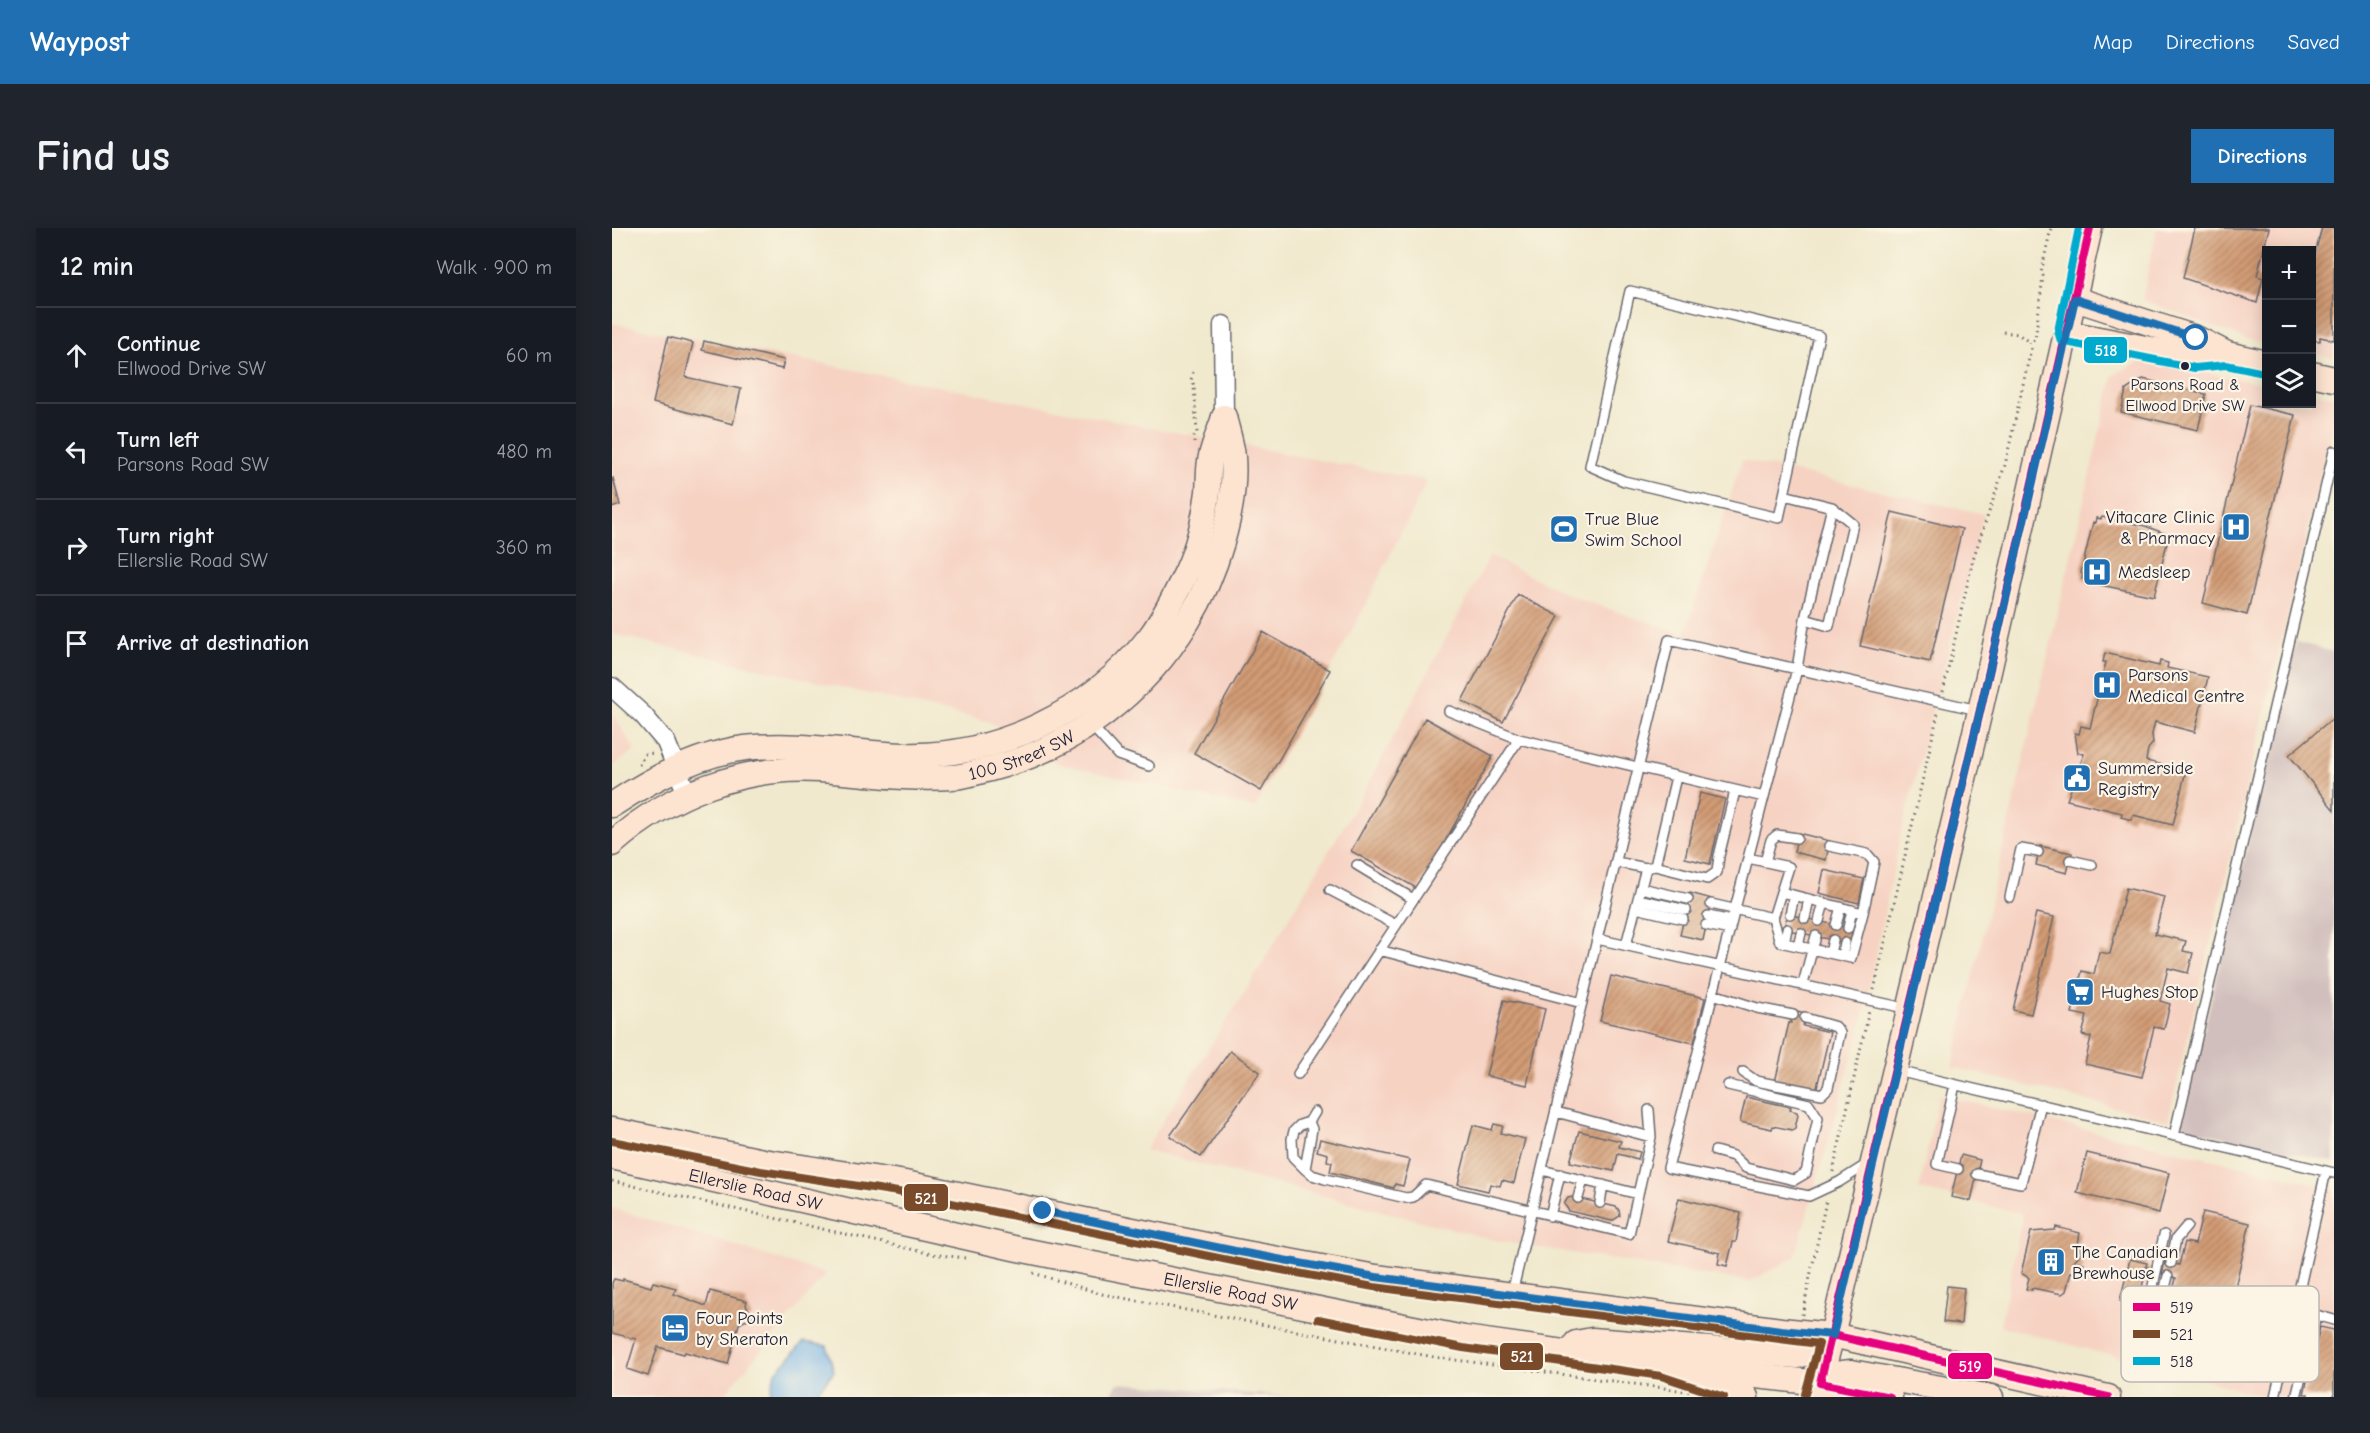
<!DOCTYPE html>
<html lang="en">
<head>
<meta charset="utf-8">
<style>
  body { margin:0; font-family:"Comic Neue",sans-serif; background:#20242c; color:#f1f3f6 }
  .controls { position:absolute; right:18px; top:18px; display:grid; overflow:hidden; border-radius:0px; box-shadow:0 3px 15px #0003 }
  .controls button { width:54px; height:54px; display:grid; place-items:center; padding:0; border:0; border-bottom:2px solid #363941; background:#171b24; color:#f1f3f6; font:30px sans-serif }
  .stop { position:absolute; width:18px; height:18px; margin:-14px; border:4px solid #1f6fb2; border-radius:50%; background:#fff }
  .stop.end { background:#1f6fb2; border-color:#fff; box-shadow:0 2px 6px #0008 }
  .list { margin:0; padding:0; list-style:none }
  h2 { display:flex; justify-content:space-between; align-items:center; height:78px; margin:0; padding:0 24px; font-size:26px }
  h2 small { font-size:20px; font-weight:400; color:#9ea1a6 }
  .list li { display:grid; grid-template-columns:39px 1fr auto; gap:18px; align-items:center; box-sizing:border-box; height:96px; padding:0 24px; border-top:2px solid #363941 }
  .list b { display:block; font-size:22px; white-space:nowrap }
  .list p { margin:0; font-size:20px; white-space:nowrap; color:#9ea1a6 }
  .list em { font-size:20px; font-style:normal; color:#9ea1a6 }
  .icon { flex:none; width:33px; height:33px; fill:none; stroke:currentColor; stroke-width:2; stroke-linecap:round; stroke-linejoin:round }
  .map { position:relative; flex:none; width:1722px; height:1169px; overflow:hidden; border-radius:0px }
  header { display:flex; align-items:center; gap:36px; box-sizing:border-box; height:84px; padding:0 30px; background:#1f6fb2; color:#fff }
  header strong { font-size:28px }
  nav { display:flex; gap:33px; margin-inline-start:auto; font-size:21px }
  .intro { display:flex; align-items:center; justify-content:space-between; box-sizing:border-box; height:144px; padding:0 36px }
  h1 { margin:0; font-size:42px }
  .button { padding:15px 27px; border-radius:0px; background:#1f6fb2; color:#fff; font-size:21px; font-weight:700 }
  main { display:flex; gap:36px; padding:0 36px }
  aside { flex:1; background:#171b24; border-radius:0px; box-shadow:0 3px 15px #0003 }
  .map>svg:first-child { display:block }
</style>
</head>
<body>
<header>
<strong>Waypost</strong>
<nav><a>Map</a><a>Directions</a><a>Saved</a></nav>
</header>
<div class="intro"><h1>Find us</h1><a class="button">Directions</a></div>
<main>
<aside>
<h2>12 min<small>Walk · 900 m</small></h2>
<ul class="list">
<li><svg class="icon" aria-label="ahead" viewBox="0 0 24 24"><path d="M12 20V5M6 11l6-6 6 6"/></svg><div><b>Continue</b><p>Ellwood Drive SW</p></div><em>60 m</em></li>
<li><svg class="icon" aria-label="left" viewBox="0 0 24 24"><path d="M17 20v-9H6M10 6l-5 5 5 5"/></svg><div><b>Turn left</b><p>Parsons Road SW</p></div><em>480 m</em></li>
<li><svg class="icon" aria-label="right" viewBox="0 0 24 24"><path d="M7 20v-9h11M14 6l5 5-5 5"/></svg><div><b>Turn right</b><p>Ellerslie Road SW</p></div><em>360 m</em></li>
<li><svg class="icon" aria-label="arrive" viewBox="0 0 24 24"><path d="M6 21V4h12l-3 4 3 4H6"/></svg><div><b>Arrive at destination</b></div></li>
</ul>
</aside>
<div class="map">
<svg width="1722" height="1169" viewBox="0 0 1722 1169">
  <defs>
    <pattern id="building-hatch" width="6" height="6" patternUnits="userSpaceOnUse" patternTransform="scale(1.5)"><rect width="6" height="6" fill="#d29b75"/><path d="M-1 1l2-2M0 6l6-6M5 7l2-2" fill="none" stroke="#aa7e61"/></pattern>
  </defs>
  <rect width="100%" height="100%" fill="#fcf5e5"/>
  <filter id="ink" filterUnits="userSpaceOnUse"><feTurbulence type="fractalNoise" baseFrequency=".0167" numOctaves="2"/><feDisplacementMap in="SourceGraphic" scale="12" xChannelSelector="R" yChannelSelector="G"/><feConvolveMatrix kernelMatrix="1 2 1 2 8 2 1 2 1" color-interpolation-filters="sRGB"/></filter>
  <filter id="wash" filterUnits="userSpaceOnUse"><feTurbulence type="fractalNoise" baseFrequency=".008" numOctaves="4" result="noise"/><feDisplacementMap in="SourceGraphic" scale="24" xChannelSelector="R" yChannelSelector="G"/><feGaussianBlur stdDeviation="1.35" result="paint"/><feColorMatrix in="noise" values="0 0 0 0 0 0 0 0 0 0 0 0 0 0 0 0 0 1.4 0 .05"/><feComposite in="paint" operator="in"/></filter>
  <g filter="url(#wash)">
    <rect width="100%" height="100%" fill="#f0e9cd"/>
    <!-- built -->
    <path fill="#f6d2c3" d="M1545,0H1722V130L1700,125V22H1654V116L1634,111L1530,72Z
      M0,95L815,253L753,378L643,580L447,536L377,494L0,406Z
      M1530,133L1654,156V176H1700V164L1722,168V190L1556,893L1340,839L1501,147Z
      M1130,232L1372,286L1289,605L1250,795L1183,1029L1138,1054L886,1013L533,922L646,742L753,562L878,328L957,367L1073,407Z
      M0,485L23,522L0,539Z
      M1327,867L1722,960V1169H1656L1388,1098L1411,986L1307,961Z
      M0,980L214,1046L110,1169H0Z"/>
    <!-- industrial -->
    <path fill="#d1bfbd" d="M1684,414L1722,424V934L1569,899Z
      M506,1155L679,1169H498Z"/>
    <!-- water -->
    <path fill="#73b2e6" stroke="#4a6a90" stroke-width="1.5" d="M192,1114L215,1118L222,1143L201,1169H157L163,1145Z"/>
    <g id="blocks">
      <!-- building -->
      <path fill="url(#building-hatch)" d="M1583,0H1657L1645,48L1651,50L1645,75L1571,50Z
        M1710,0H1722V112L1708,109V113L1700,112V36Z
        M56,109L81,115L73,149L129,161L121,196L41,175Z
        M92,113L172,132L170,141L90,122Z
        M1531,151L1594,166L1586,202L1509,184L1514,162Z
        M1638,177L1683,187L1635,387L1591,375Z
        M1,250L8,277L0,280V251Z
        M1280,284L1350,301L1318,434L1248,418Z
        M1490,289L1533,298L1557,307L1542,368L1474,354V352L1470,351L1471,346L1469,345L1481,294L1483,295L1484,290L1489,291Z
        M906,367L947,388L891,494L850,473Z
        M651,404L718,442L649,563L582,525Z
        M1493,425L1547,438L1548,433L1556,435L1555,440L1596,449L1583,504L1543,494L1540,506L1541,515L1536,521L1534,533L1574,542L1561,597L1521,587L1520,592L1509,589L1510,585L1455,572L1472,526L1466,525L1463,505L1467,506L1469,498L1478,500L1494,434H1491Z
        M1722,489V582L1677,527Z
        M813,490L881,528L806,661L739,623Z
        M1088,565L1113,571L1098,636L1073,630Z
        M1186,605L1218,613L1214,632L1182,624Z
        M1428,618L1460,625L1455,645L1424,637Z
        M1212,642L1252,651L1247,675L1207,665Z
        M1514,660L1552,669L1543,706L1574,713L1571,723L1581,725L1576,745L1556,740L1548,773L1558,776L1552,801L1542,799L1530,849L1473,836L1479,809L1470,807L1475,788L1460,785L1470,743L1482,746L1487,724L1498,726Z
        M1078,665L1100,671L1091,712L1068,707Z
        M1424,685L1442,689L1419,786L1401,782Z
        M1175,686L1241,701L1238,716L1172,701Z
        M999,748L1093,770L1082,815L988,793Z
        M892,772L933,781L915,857L874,848Z
        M1181,783L1194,786L1191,798L1218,804L1204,863L1163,854L1177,795H1179Z
        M618,823L648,844L589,929L558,908Z
        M1134,869L1179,879L1178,882L1185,884L1186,887L1183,900L1180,902L1161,898L1160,901L1128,894Z
        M882,896L891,898L889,905L913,911L902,955L890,952L888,958L878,956L876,963L846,956L861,897L880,902Z
        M967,903L1009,913L1007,919L1028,924L1026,931L1006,926L1002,943L958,934Z
        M708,911L798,932L791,958L783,956L782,960L718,944L720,934L715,933L716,926L705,923Z
        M1475,925L1557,945L1547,985L1465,965Z
        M1349,927L1368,932L1359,973L1339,969Z
        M961,969L1004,979L1007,982L1008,988L1000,993L957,983L952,976L956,970Z
        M1067,970L1129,985L1124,1014H1121L1115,1038L1106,1036L1108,1025L1056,1013Z
        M1591,984L1638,995L1612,1107L1604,1114L1552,1102L1564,1050L1550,1046L1553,1034L1567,1037L1573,1014L1583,1016Z
        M1444,999L1468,1005L1466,1016L1469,1025L1462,1033L1472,1035L1469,1047L1459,1044L1454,1063L1450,1066L1420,1060V1062L1414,1061L1417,1050L1409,1045L1419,1004L1443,1002Z
        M1518,1031L1535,1035L1534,1039L1540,1040L1538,1048L1533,1046L1526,1077L1508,1073Z
        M2,1051L11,1053V1051L39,1059L41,1054L64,1060L62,1066L94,1078L98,1063L135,1073L134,1077L140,1089L127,1096L116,1136L73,1124L72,1126L46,1119L36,1148L15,1141L24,1111L0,1105V1055Z
        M1335,1058L1352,1060L1349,1096L1331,1094Z
        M1708,1099L1722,1102V1169H1695L1696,1166H1692Z"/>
    </g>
  </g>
  <g filter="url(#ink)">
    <use href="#blocks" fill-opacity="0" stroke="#6a686e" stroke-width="1.5"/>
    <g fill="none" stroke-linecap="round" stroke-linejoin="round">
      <!-- lane casing -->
      <g stroke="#6a686e" stroke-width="12">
        <path id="lane" d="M1172,267L1167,290L1012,253L978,238L1018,63L1207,108L1172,267L1220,279
          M1193,391L1217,398L1241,296L1220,279L1193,391L1185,441L1056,940L1197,968L1227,954L1257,935
          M837,483L907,511L1152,569
          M478,496L506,527L537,538
          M1217,618L1255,626L1262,634L1251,685
          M1458,632L1480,637
          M1004,634L1034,640L1014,717
          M1153,634L1159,612L1165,607L1185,610
          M745,637L801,671
          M1043,638L1064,549
          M1034,640L1043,638L1095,651L1105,644L1107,628L1123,563
          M1029,660L1076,671
          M718,662L784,697
          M1398,669L1409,621L1426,624
          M1026,671L1074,682
          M1099,676L1161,690L1168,714L1239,730L1251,685L1169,664L1177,639L1136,630
          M1024,680L1071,691
          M1178,686L1182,668
          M1096,688L1120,693
          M1161,690L1169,664
          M1193,690L1197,671
          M1207,693L1212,675
          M1094,697L1118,702
          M1224,697L1229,679
          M1236,700L1240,682
          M985,711L1297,781
          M1172,715L1175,701
          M1186,718L1189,705
          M767,722L970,775
          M1218,725L1221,712
          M1230,728L1233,715
          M1191,756L1204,708
          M1101,766L1145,780L1181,787
          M1285,843L1722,945
          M1131,844L1144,853L1210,866L1216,860L1228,805L1224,799L1193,790
          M686,846L907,511
          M1343,857L1325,936L1346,941
          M703,884L697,894L688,897L682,903L680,911L681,929L693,941L700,947L713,951L794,970L801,969L814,957L1017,1006L1039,909L1037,882
          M944,884L1039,909
          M1562,908L1722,223
          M1103,923L1121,928L1134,940L1182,952L1194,945L1206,890L1197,876L1116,857
          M693,941L700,901L697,894
          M930,942L1026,966
          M1365,946L1409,955L1429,876
          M966,970L971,952
          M988,975L991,957
          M938,988L948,946
          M1559,1035L1564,1011L1575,998
          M900,1065L1057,412L1366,482
          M1528,1118L1552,1007
          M1538,1121L1556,1048
          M1663,1169L1714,943
          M1684,1169L1704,1087L1722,1092"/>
      </g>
      <!-- street casing -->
      <g stroke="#6a686e" stroke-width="21">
        <path id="street" d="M611,97L612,189
          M0,459L31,487L54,514L75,566"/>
      </g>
      <!-- secondary casing -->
      <g stroke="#6a686e" stroke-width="27">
        <g id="secondary">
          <path d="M1463,71L1584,110L1615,126L1654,135"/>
          <path d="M1456,105L1585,130L1615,126"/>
          <path d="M1700,146L1722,151"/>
          <path d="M0,577C39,551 86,526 133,520C189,514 237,525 291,527C385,530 479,484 537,410C551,392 561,371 571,351C585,324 592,294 596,264C597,252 596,239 599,228C602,215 608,202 612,189"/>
          <path id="s1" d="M0,616C56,566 132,537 208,542C252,545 294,552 339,549C352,549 365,544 378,541C461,520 532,465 576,393C603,348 625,282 621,229C620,216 615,202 612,189"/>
          <path d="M0,902L151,933L288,954L628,1024L764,1049L1169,1102L1220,1107L1496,1169"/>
          <path id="s2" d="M0,929L406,1021L852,1110L1051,1138L1208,1155L1278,1169"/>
          <path d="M964,1115L980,1112L1186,1128L1206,1121L1220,1107"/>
          <path d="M1093,1150L1108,1155L1134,1169"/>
          <path d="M1215,1150L1223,1146L1239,1144L1379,1169"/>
          <path d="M1204,1169L1220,1107L1368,483L1478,0"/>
        </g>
      </g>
      <!-- path -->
      <path stroke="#6a686e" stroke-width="3" stroke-dasharray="1.5 4.5" stroke-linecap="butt" d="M1391,104L1406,106L1417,114
        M581,144L579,152L582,157L585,205L582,209V215
        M1331,464L1361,331L1393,237L1419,121L1417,114L1423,112L1431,48L1429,45L1439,0
        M27,537L33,526L43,525
        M1262,762L1326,485
        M1221,944L1257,783
        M0,953L320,1026L353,1030
        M421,1045L490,1066L822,1129L1081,1164
        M1190,1087L1214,973"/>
      <!-- lane -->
      <use href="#lane" stroke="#fff" stroke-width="9"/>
      <!-- street -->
      <use href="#street" stroke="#fff" stroke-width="18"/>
      <!-- secondary -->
      <use href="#secondary" stroke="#fde4d1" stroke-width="24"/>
      <!-- bus-1 casing -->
      <g stroke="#fcf5e5" stroke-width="12">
        <path id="bus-1" d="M1220,1107L1496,1169
          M1278,1169L1208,1155L1368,483L1478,0"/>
      </g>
      <!-- bus-2 casing -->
      <g stroke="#fcf5e5" stroke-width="12">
        <path id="bus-2" d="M0,913L149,943L286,964L626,1034L762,1059L1207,1116L1193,1166
          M706,1091L851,1120L1049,1148L1112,1169"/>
      </g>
      <!-- bus-3 casing -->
      <g stroke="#fcf5e5" stroke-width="12">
        <path id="bus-3" d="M1467,0L1446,103L1449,113L1583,140L1614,137L1652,145"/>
      </g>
      <!-- bus-1 -->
      <use href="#bus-1" stroke="#e5007d" stroke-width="8"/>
      <!-- bus-2 -->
      <use href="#bus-2" stroke="#7a4b2a" stroke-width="8"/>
      <!-- bus-3 -->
      <use href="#bus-3" stroke="#00a9ce" stroke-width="8"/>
    </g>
  </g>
  <g fill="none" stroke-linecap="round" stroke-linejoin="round" filter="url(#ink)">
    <!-- route -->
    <path stroke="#1f6fb2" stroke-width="8" d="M431,983L628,1024L764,1049L1169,1102L1221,1107L1368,483L1463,71L1584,110"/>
  </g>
  <!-- icons -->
  <defs>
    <g id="hospital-square" transform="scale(1.5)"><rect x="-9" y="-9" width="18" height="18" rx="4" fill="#1f6fb2" stroke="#fcf5e5"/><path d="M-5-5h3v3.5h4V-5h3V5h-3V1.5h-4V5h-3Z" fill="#fff"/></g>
    <g id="stadium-square" transform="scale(1.5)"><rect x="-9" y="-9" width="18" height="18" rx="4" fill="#1f6fb2" stroke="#fcf5e5"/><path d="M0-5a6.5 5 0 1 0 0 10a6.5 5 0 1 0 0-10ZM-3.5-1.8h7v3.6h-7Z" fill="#fff"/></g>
    <g id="civic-square" transform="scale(1.5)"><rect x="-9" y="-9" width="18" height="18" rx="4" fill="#1f6fb2" stroke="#fcf5e5"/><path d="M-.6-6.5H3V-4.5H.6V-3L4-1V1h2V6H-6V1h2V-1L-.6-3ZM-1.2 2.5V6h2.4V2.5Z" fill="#fff"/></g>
    <g id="supermarket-square" transform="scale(1.5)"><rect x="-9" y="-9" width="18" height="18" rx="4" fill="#1f6fb2" stroke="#fcf5e5"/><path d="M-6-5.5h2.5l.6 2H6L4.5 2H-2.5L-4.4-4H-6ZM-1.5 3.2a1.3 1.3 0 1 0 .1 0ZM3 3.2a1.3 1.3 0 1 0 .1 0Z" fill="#fff"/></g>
    <g id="building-square" transform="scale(1.5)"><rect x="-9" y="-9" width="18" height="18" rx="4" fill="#1f6fb2" stroke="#fcf5e5"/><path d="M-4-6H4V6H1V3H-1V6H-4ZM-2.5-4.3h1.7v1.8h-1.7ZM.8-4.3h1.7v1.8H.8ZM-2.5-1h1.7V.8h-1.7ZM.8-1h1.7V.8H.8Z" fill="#fff"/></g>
    <g id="hotel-square" transform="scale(1.5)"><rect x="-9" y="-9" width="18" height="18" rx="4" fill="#1f6fb2" stroke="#fcf5e5"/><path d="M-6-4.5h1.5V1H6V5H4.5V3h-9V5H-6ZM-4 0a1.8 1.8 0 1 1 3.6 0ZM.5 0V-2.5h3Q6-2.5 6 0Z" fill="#fff"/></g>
  </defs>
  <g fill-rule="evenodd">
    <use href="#hospital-square" x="1624" y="299"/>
    <use href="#stadium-square" x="952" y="301"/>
    <use href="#hospital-square" x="1485" y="344"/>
    <use href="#hospital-square" x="1495" y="457"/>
    <use href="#civic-square" x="1465" y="550"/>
    <use href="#supermarket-square" x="1468" y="764"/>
    <use href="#building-square" x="1439" y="1034"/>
    <use href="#hotel-square" x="63" y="1100"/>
  </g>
  <!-- markers -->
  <circle fill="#22223b" stroke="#fcf5e5" stroke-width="2" cx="1573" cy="138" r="5"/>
  <g text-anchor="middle" stroke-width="4.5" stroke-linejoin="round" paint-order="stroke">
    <!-- bus labels -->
    <g font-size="16" fill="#22223b" stroke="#fcf5e5">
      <text x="1573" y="162">Parsons Road &amp;<tspan x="1573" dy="21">Ellwood Drive SW</tspan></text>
    </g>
    <!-- poi labels -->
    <g font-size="18" fill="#22223b" stroke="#fcf5e5" text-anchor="start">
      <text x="1603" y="295" text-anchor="end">Vitacare Clinic<tspan x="1603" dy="21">&amp; Pharmacy</tspan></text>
      <text x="973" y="297">True Blue<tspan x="973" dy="21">Swim School</tspan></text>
      <text x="1506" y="350">Medsleep</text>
      <text x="1516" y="453">Parsons<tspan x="1516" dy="21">Medical Centre</tspan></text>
      <text x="1486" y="546">Summerside<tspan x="1486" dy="21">Registry</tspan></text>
      <text x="1489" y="770">Hughes Stop</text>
      <text x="1460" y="1030">The Canadian<tspan x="1460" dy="21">Brewhouse</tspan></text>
      <text x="84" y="1096">Four Points<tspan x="84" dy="21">by Sheraton</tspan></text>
    </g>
    <!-- street labels -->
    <g font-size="18" fill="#22223b" stroke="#fcf5e5">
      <text dy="6" stroke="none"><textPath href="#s1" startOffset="432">100 Street SW</textPath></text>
      <text dy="6" stroke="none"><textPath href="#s2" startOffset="147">Ellerslie Road SW</textPath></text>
      <text dy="6" stroke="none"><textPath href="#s2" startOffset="633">Ellerslie Road SW</textPath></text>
    </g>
  </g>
  <!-- legend -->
  <rect x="1509" y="1058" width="198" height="96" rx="9" fill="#fcf5e5" stroke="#bbb6b2" stroke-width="1.5"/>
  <rect x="1521" y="1075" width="27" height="8" fill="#e5007d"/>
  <rect x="1521" y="1102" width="27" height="8" fill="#7a4b2a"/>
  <rect x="1521" y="1129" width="27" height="8" fill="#00a9ce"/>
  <g font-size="16" fill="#22223b">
    <text x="1558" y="1085">519</text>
    <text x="1558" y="1112">521</text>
    <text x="1558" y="1139">518</text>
  </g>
  <g stroke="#fcf5e5" stroke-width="2">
    <rect x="1471" y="108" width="45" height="28" rx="6" fill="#00a9ce"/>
    <rect x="291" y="955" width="46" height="29" rx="6" fill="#7a4b2a"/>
    <rect x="887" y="1114" width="45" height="29" rx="6" fill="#7a4b2a"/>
    <rect x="1335" y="1124" width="46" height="28" rx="6" fill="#e5007d"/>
  </g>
  <g font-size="16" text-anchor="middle" font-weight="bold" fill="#fff">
    <text x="1494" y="128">518</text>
    <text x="314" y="976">521</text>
    <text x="910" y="1134">521</text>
    <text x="1358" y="1144">519</text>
  </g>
</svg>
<div class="controls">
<button>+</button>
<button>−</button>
<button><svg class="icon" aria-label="layers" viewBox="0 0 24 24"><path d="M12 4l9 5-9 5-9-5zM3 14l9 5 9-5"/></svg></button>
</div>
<div class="stop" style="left:1584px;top:110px"></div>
<div class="stop end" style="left:431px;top:983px"></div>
</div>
</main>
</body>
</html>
